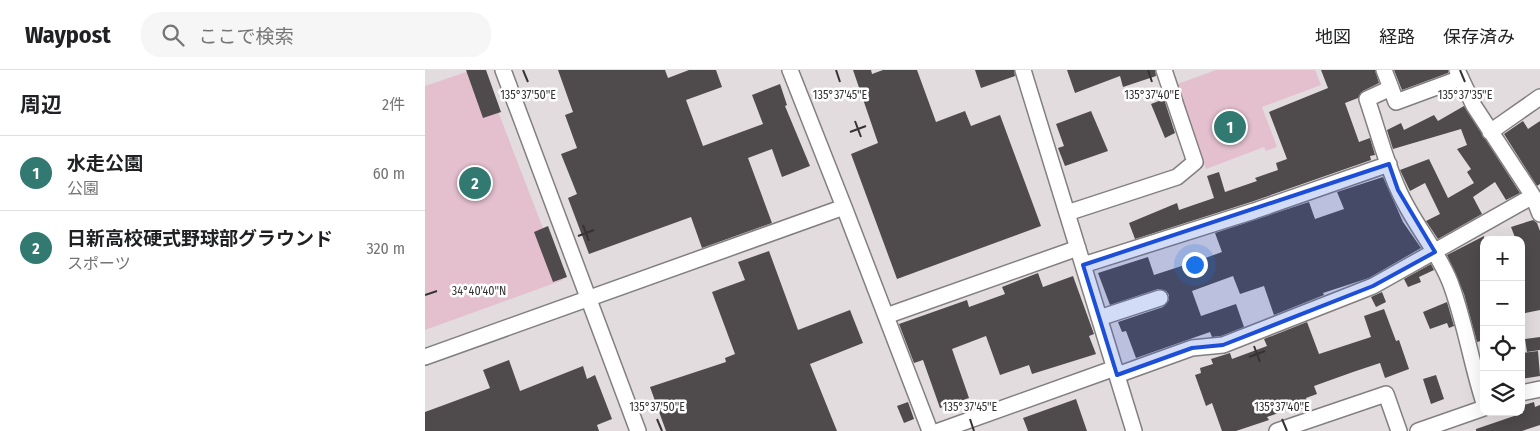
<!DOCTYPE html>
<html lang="ja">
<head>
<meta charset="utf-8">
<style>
  body { margin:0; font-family:"Fira Sans Condensed","Noto Sans JP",sans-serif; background:#f6f6f6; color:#202124 }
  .controls { position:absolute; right:15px; bottom:15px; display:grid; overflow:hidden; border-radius:10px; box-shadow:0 5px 20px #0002 }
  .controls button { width:45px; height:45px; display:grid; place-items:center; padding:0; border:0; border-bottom:1px solid #e0e0e0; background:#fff; color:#202124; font:25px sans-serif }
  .you { position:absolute; left:769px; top:194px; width:18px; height:18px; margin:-12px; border:4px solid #fff; border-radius:50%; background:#1a73e8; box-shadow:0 0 0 8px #1a73e833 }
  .badge { display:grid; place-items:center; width:32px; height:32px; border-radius:50%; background:#317971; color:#fff; font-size:16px; font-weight:700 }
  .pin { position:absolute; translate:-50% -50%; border:2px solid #fff; box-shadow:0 1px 5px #0006 }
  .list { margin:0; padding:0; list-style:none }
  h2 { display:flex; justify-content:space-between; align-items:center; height:65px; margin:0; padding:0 20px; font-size:21px }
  h2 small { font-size:16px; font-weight:400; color:#757577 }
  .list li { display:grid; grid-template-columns:32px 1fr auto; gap:15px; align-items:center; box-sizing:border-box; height:75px; padding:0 20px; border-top:1px solid #e0e0e0 }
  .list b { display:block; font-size:19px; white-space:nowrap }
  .list p { margin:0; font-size:16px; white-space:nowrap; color:#757577 }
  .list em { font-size:16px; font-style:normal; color:#757577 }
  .icon { flex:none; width:28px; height:28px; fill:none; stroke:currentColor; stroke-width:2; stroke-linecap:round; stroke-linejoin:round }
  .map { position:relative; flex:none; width:1115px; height:361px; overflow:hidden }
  header { display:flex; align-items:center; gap:30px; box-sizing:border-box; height:70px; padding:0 25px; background:#fff; border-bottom:1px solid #e0e0e0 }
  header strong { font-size:24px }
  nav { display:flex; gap:28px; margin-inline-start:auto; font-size:18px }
  .search { width:350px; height:45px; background:#f6f6f6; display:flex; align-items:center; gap:12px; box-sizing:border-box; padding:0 18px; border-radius:20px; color:#757577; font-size:19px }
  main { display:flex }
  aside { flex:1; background:#fff }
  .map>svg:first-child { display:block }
</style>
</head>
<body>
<header>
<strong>Waypost</strong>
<div class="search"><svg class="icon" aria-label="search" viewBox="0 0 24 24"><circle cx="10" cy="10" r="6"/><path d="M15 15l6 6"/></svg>ここで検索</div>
<nav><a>地図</a><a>経路</a><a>保存済み</a></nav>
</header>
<main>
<aside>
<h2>周辺<small>2件</small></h2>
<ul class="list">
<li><span class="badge">1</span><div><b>水走公園</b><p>公園</p></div><em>60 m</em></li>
<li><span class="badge">2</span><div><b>日新高校硬式野球部グラウンド</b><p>スポーツ</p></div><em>320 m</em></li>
</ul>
</aside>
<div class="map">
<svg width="1115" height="361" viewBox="0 0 1115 361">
  <rect width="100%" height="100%" fill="#e2dcdf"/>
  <!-- green -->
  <path fill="#e4bfce" d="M47,0H57L138,210L0,260V16Z
    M791,0H890L896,15L837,37L852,77L841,81L839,77L781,99L750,15Z"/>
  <!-- building -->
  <path fill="#4f4a4c" d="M41,0H61L76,42L58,48Z
    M133,0H240L243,8L264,0H291L297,17L261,30L278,76L338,54L327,25L355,14L362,35L360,36L385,96L357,107L347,79L323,88L347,153L277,178L266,147L164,184L143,128L152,124L136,84L152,78L140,45L148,42Z
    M428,0H446L447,4L458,0H492L511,52L540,41L546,56L575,45L616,156L472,209L426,84L453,73Z
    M550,0H589L590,6L556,18Z
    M642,0H730L731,6L698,17L695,6L650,23Z
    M896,0H950L954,13L938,21L933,28L920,33L934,72L945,68L950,85L945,86L946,90L826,132L710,169L704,153L752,133L754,140L789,128L782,106L794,102L800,122L832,111L830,108L853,100L851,93L862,89L844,42L903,18Z
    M969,0H1023V3L977,20Z
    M739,29L750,63L740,68L726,34Z
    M1039,36L1095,123L1081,130L1070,112L1048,127L1057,144L1013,169L1001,151L1015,144L1000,113L985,121L975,100L1004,89L1023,128L1049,113L1042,102L1046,99L1032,79L1042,75L1036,59L968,79L962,60L976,53L979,60L1009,45L1013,51Z
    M666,41L683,81L640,96L633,78L639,76L631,54Z
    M1098,51L1103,59L1115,51V114L1112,116L1079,64Z
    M958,107L978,152L996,178L944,208L898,223L899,225L849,245L839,216L815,224L808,206L767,221L776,246L811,234L819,257L796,266L787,267L785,262L711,288L701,261L697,262L693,252L738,237L744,230V225L741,221L733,219L685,235L673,203L723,187L729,205L772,191L797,182L790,163L884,132L890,149L919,139L912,122Z
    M1108,150L1112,153L1115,161V240L1096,244V170H1091L1086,157Z
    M123,156L142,207L128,212L109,162Z
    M1059,166V270L1052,272L1039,224L1022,185Z
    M344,181L373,260L425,240L438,273L385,294L412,361H241L225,317L301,292L300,288L310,284L287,222L320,210L313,192Z
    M1006,194L1009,200L994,207L996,212L983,217L979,209Z
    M613,203L618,217L648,206L669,264L664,266L671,284L607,304L604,295L575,305L561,266L527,279L544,328L515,338L498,290L489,293L474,254L542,230L544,237L580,224L577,217Z
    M957,222L961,232L951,237L946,227Z
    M1022,232L1029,256L1024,258L1022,253L1005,259L998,242Z
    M959,239L971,271L974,270L984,299L960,308L955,293L928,302L889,316L892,324L881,328L884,336L866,343L865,339L842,347L844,350L811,361H797L787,333L781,336L770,305L776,303L775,298L788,294L786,289L805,283L807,289L842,276L839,269L882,252L894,284L946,267L939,246Z
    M1115,267V280L1102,282L1100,269Z
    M1113,281L1115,306L1096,309V283Z
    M84,290L95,321L158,296L162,309L170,305L187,349L172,355L174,361H0V342L65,318L58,300Z
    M1011,305L1019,329L1006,334L998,309Z
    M651,329L662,361H603L598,348Z
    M483,332L489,349L479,353L472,336Z
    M1109,332L1110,337L1115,335V355L1097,361H1051V359L1098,343L1096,336Z"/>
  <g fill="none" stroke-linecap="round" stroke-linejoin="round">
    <!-- minor casing -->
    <g stroke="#837f81" stroke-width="18">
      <path id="minor" d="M78,0L213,361
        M365,0L419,137
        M598,0L709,361
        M959,0L966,18
        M1032,0L1049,36L1108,126L1115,144
        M1036,8L971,32L966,18L942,29C952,58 960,90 973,119C987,152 1012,179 1025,212C1040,251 1046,293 1059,333
        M1065,62L1115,27
        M642,143L752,107L770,92L739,0
        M658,195L829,141L964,94
        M461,246L653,178
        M674,248L735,228
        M0,287L419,137L505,361
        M692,305L767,278L798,275L948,216L1108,126
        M1096,323L1115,319
        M514,361L690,298
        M852,361L961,324L974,361
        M993,361L1059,338"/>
    </g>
    <!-- minor -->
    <use href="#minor" stroke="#fff" stroke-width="15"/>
  </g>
  <!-- marked area -->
  <path fill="#1d4ed8" fill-opacity="0.2" stroke="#1d4ed8" stroke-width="4" stroke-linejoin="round" d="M964,94L973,120L1010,182L948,216L798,275L767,278L692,305L658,195Z"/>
  <!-- ticks -->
  <path fill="none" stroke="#353334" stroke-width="2" d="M98,0L103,12M411,0L415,12M723,0L727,12M1035,0L1040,12M430,51L436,67M425,62L441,56M158,155L164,171M153,166L169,160M0,225L12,221M829,276L835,292M824,287L840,281M232,349L237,361M545,349L549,361M857,349L862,361"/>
  <g font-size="12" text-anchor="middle" fill="#353334" stroke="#fff" stroke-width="5" stroke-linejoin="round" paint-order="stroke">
    <text x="103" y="29">135°37'50"E</text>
    <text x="415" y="29">135°37'45"E</text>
    <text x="727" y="29">135°37'40"E</text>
    <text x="1040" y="29">135°37'35"E</text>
    <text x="54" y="225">34°40'40"N</text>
    <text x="232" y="341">135°37'50"E</text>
    <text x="545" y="341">135°37'45"E</text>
    <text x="857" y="341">135°37'40"E</text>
  </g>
</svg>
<div class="controls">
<button>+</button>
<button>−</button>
<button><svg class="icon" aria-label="locate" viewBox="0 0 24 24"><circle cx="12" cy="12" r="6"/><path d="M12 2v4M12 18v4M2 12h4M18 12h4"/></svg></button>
<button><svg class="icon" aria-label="layers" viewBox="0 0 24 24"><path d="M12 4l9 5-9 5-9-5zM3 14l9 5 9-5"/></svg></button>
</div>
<div class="you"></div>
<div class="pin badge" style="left:805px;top:57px">1</div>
<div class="pin badge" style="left:50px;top:113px">2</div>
</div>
</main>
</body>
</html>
